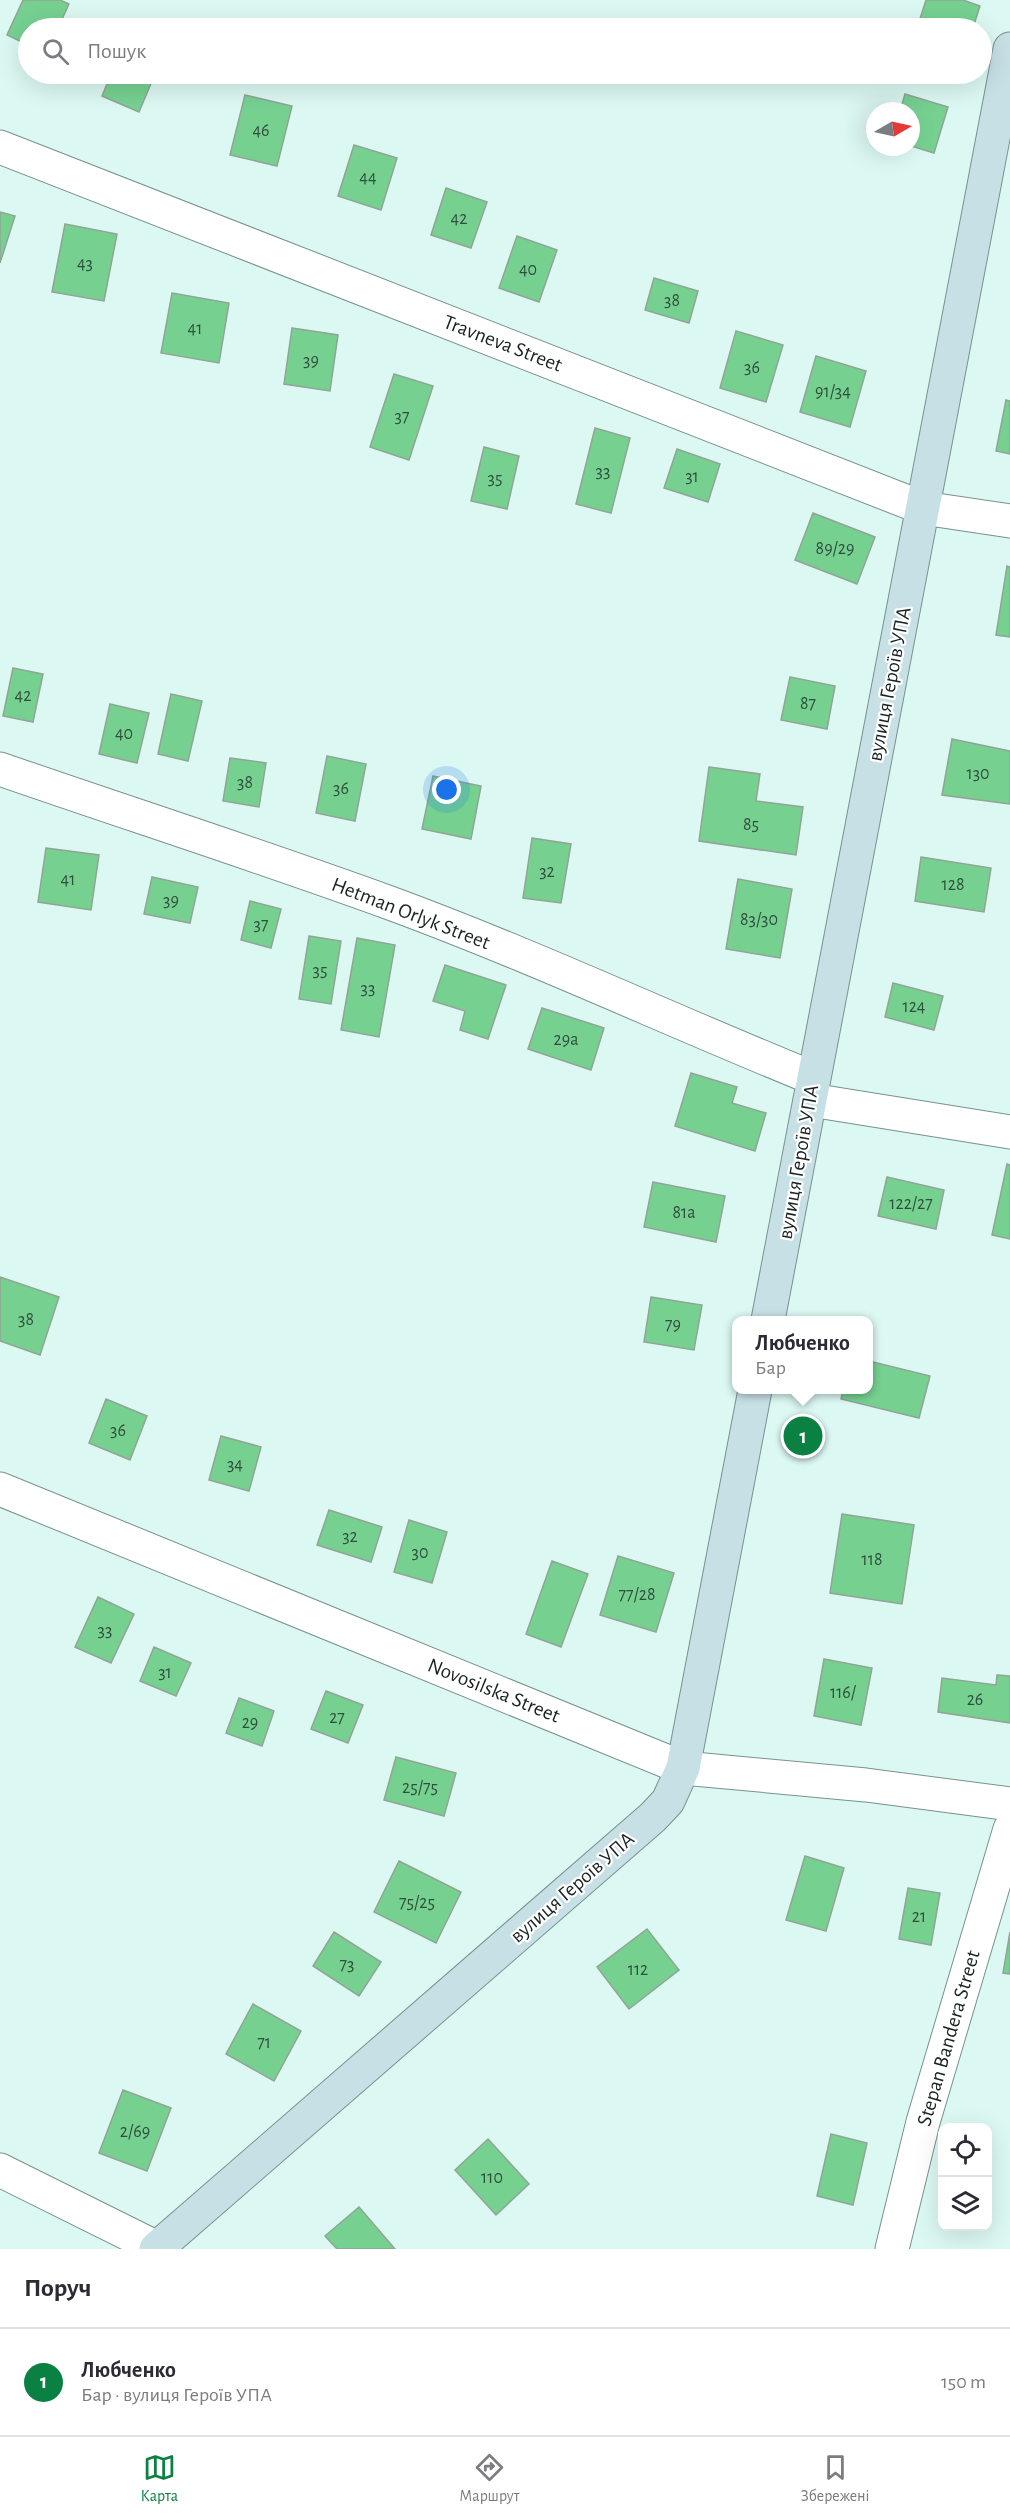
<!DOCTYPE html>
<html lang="uk">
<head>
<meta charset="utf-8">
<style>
  body { margin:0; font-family:"Alegreya Sans",sans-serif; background:#f2f2f3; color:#2b2b33 }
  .controls { position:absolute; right:18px; bottom:18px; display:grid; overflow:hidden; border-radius:12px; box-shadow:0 6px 24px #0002 }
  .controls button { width:54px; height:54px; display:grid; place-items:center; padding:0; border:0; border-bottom:2px solid #e1e1e2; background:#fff; color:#2b2b33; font:30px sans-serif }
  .compass { position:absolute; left:866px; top:102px; width:54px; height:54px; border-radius:50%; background:#fff; box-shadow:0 6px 24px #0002; rotate:81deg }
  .you { position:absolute; left:447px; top:790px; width:21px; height:21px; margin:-15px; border:4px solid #fff; border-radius:50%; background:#1a73e8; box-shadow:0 0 0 9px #1a73e833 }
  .badge { display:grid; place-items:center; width:39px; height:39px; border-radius:50%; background:#0b8043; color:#fff; font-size:20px; font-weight:700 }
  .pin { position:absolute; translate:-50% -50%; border:3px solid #fff; box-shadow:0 2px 6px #0006 }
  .popup { position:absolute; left:732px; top:1316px; width:141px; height:78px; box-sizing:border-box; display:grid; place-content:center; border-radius:12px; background:#fff; filter:drop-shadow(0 2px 4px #0005); font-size:20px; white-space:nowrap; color:#7c7c81 }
  .popup b { font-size:22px; color:#2b2b33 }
  .popup::after { content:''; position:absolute; left:50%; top:100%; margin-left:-12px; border:12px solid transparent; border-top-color:#fff }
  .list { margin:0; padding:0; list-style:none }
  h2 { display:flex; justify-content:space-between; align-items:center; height:78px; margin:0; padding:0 24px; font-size:26px }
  h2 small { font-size:20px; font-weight:400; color:#7c7c81 }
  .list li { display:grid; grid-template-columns:39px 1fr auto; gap:18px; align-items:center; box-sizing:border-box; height:108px; padding:0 24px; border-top:2px solid #e1e1e2 }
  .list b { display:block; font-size:22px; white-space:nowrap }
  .list p { margin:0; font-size:20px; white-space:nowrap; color:#7c7c81 }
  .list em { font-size:20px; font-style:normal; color:#7c7c81 }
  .icon { flex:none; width:33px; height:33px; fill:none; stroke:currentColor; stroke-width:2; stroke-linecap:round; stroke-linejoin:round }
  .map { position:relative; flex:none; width:1010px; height:2249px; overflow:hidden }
  .search { position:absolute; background:#fff; box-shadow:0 6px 24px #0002; left:18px; right:18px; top:18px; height:66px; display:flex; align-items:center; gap:15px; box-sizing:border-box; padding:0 21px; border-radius:33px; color:#7c7c81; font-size:22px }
  .sheet { height:186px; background:#fff }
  nav { display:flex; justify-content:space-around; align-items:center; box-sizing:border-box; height:84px; border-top:2px solid #e1e1e2; background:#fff; font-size:16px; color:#7c7c81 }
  nav a { display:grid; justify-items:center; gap:3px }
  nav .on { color:#0b8043 }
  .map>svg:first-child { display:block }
</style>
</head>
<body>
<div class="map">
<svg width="1010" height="2249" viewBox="0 0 1010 2249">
  <rect width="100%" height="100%" fill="#dcf8f3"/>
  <!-- building -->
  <path fill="#76d191" stroke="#91a495" stroke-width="1.5" d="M23,0H60L69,4L58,28H28V45L7,35Z
    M926,0H963L980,6L973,28H917Z
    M111,74H155L139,112L102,96Z
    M905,94L948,107L934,153L911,146V111H900Z
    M245,95L292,106L277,166L230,155Z
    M354,145L397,158L381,210L338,196Z
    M446,188L487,202L471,248L431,235Z
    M0,212L15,216L0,263Z
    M65,224L117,234L104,301L52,292Z
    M517,236L557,250L539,302L499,288Z
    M654,278L698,291L689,323L645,310Z
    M172,293L229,303L219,363L161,353Z
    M292,328L338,335L330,391L284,384Z
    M736,331L783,345L766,402L720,388Z
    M816,356L866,371L850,427L800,412Z
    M394,374L433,386L409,460L370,447Z
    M1006,400L1010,401V454L996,451Z
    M595,428L630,438L611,513L576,504Z
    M484,447L519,456L507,509L471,501Z
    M677,449L720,464L708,502L664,488Z
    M813,513L875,537L857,584L795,560Z
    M1007,566L1010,567V637L996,635Z
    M13,668L43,674L33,722L3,716Z
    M790,677L835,686L827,729L781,720Z
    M171,694L202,701L188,761L158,754Z
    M110,704L149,713L137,763L99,754Z
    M952,739L1010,751V804L942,795Z
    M327,756L366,764L355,821L316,813Z
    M230,758L266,763L259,807L223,801Z
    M709,767L760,774L756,801L803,807L796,855L699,841Z
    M433,776L481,786L471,839L422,829Z
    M532,838L571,844L561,903L523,898Z
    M46,848L99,855L91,910L38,902Z
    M921,857L991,868L984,912L915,901Z
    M152,877L198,887L190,923L144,914Z
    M738,879L792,889L780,958L726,949Z
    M250,901L281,909L271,948L241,940Z
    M309,936L341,941L331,1004L299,999Z
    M357,938L395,945L379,1037L341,1030Z
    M445,965L506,985L488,1039L460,1030L465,1011L433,1001Z
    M893,983L943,996L934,1030L885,1017Z
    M542,1008L604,1028L591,1070L528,1049Z
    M691,1073L737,1087L732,1103L766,1113L755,1151L675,1126Z
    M1007,1164L1010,1165V1239L992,1235Z
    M887,1177L944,1190L936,1229L878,1216Z
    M653,1182L725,1196L716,1242L644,1227Z
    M0,1277L59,1297L40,1355L0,1341Z
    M651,1297L702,1305L694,1350L644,1342Z
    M869,1361L930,1376L919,1418L841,1399L843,1390H869Z
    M106,1399L147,1416L130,1460L89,1443Z
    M221,1436L261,1447L249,1491L209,1480Z
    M329,1510L382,1527L371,1562L317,1545Z
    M842,1514L914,1525L902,1604L830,1593Z
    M409,1520L447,1532L432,1583L394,1572Z
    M618,1556L674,1573L656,1632L600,1615Z
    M552,1561L588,1574L561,1647L526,1634Z
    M98,1597L134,1614L111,1663L75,1647Z
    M154,1647L191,1663L176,1696L140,1681Z
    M824,1659L872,1668L861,1725L814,1716Z
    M997,1675L1010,1676V1723L938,1712L942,1678L996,1685Z
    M326,1691L363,1705L348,1743L311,1729Z
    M239,1698L274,1711L262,1746L226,1733Z
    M396,1757L456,1773L444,1816L384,1800Z
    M805,1856L844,1868L826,1931L786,1920Z
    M399,1861L461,1892L436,1943L374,1912Z
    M908,1888L940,1893L931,1945L899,1939Z
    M647,1929L679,1970L629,2009L597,1967Z
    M334,1932L381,1962L359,1996L313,1966Z
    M1010,1932V1974L1003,1973Z
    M253,2004L301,2031L274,2081L226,2054Z
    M123,2090L171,2108L147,2171L99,2153Z
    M831,2134L867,2143L853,2205L817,2196Z
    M488,2139L529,2184L496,2215L455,2170Z
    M359,2207L395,2249H337L325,2236Z"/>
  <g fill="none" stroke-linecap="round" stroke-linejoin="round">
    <!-- street casing -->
    <g stroke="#78928d" stroke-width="35">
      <path id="street" d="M0,147L923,508L1010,521
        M0,769C130,814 261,856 390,903C534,956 672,1021 813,1078
        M811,1100L1010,1132
        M0,1489L683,1768L866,1785L1010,1804
        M0,2170L157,2248
        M892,2249L923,2122L1010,1829"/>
    </g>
    <!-- secondary casing -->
    <g stroke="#78928d" stroke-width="35">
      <path id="secondary" d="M768,1320L1010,49
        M156,2249L653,1817L668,1801L683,1768L755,1390"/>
    </g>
    <!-- street -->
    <use href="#street" stroke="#fff" stroke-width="33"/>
    <!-- secondary -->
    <use href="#secondary" stroke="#c7e0e5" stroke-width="33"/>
  </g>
  <g text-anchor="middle" stroke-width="4.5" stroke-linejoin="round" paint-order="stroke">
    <!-- number labels -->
    <g font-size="18" fill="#304e3d">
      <text x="261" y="136">46</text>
      <text x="368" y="183">44</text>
      <text x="459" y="224">42</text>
      <text x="85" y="269">43</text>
      <text x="528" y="275">40</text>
      <text x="672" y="306">38</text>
      <text x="195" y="334">41</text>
      <text x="311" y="366">39</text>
      <text x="752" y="373">36</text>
      <text x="833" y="397">91/34</text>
      <text x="402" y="422">37</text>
      <text x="603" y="477">33</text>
      <text x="692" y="482">31</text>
      <text x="495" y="484">35</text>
      <text x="835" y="554">89/29</text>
      <text x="23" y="701">42</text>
      <text x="808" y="709">87</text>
      <text x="124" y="739">40</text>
      <text x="978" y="779">130</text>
      <text x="245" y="788">38</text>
      <text x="341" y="794">36</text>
      <text x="751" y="830">85</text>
      <text x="547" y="877">32</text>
      <text x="68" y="885">41</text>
      <text x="953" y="890">128</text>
      <text x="171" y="906">39</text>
      <text x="759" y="925">83/30</text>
      <text x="261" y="930">37</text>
      <text x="320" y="976">35</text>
      <text x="368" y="994">33</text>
      <text x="914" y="1012">124</text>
      <text x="566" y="1045">29а</text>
      <text x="911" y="1209">122/27</text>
      <text x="684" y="1218">81а</text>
      <text x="26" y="1325">38</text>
      <text x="673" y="1330">79</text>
      <text x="118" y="1436">36</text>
      <text x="235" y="1470">34</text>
      <text x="350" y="1542">32</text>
      <text x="420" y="1558">30</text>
      <text x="872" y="1565">118</text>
      <text x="637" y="1600">77/28</text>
      <text x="105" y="1636">33</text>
      <text x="165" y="1678">31</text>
      <text x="843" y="1698">116/</text>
      <text x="975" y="1705">26</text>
      <text x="337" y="1723">27</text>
      <text x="250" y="1728">29</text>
      <text x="420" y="1793">25/75</text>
      <text x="417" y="1908">75/25</text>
      <text x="919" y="1922">21</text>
      <text x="347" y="1970">73</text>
      <text x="638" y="1975">112</text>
      <text x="264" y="2048">71</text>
      <text x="135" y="2137">2/69</text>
      <text x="492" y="2183">110</text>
    </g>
    <!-- street labels -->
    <g font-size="21" fill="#192321" stroke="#fefffe">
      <text transform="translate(503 343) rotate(21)" y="7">Travneva Street</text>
      <text transform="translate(889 684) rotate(-79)" y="7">вулиця Героїв УПА</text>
      <text transform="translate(411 913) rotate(21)" y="7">Hetman Orlyk Street</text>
      <text transform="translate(798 1162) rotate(-80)" y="7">вулиця Героїв УПА</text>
      <text transform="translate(494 1690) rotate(22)" y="7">Novosilska Street</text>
      <text transform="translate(572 1887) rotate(-41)" y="7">вулиця Героїв УПА</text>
      <text transform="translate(948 2038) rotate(-74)" y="7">Stepan Bandera Street</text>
    </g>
  </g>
</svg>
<div class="controls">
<button><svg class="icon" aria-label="locate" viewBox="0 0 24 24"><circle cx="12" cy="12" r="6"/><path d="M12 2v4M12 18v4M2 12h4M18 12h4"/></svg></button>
<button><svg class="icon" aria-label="layers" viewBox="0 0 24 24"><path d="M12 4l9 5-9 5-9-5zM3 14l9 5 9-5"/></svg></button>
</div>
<svg class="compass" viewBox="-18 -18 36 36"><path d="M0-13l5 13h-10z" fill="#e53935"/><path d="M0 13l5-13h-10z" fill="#7c7c81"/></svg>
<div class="you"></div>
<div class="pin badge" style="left:803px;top:1436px">1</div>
<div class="popup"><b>Любченко</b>Бар</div>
<div class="search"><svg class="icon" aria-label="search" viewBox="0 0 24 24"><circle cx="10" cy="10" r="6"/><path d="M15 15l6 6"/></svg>Пошук</div>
</div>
<section class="sheet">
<h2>Поруч<small></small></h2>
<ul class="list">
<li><span class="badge">1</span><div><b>Любченко</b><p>Бар · вулиця Героїв УПА</p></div><em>150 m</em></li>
</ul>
</section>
<nav>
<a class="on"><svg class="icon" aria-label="map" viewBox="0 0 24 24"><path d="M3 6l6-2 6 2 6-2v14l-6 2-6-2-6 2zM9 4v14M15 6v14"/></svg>Карта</a>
<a><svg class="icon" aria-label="directions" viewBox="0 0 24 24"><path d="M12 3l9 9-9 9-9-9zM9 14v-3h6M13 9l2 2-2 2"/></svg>Маршрут</a>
<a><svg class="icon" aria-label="saved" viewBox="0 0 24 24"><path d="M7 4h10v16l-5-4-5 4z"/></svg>Збережені</a>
</nav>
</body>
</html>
